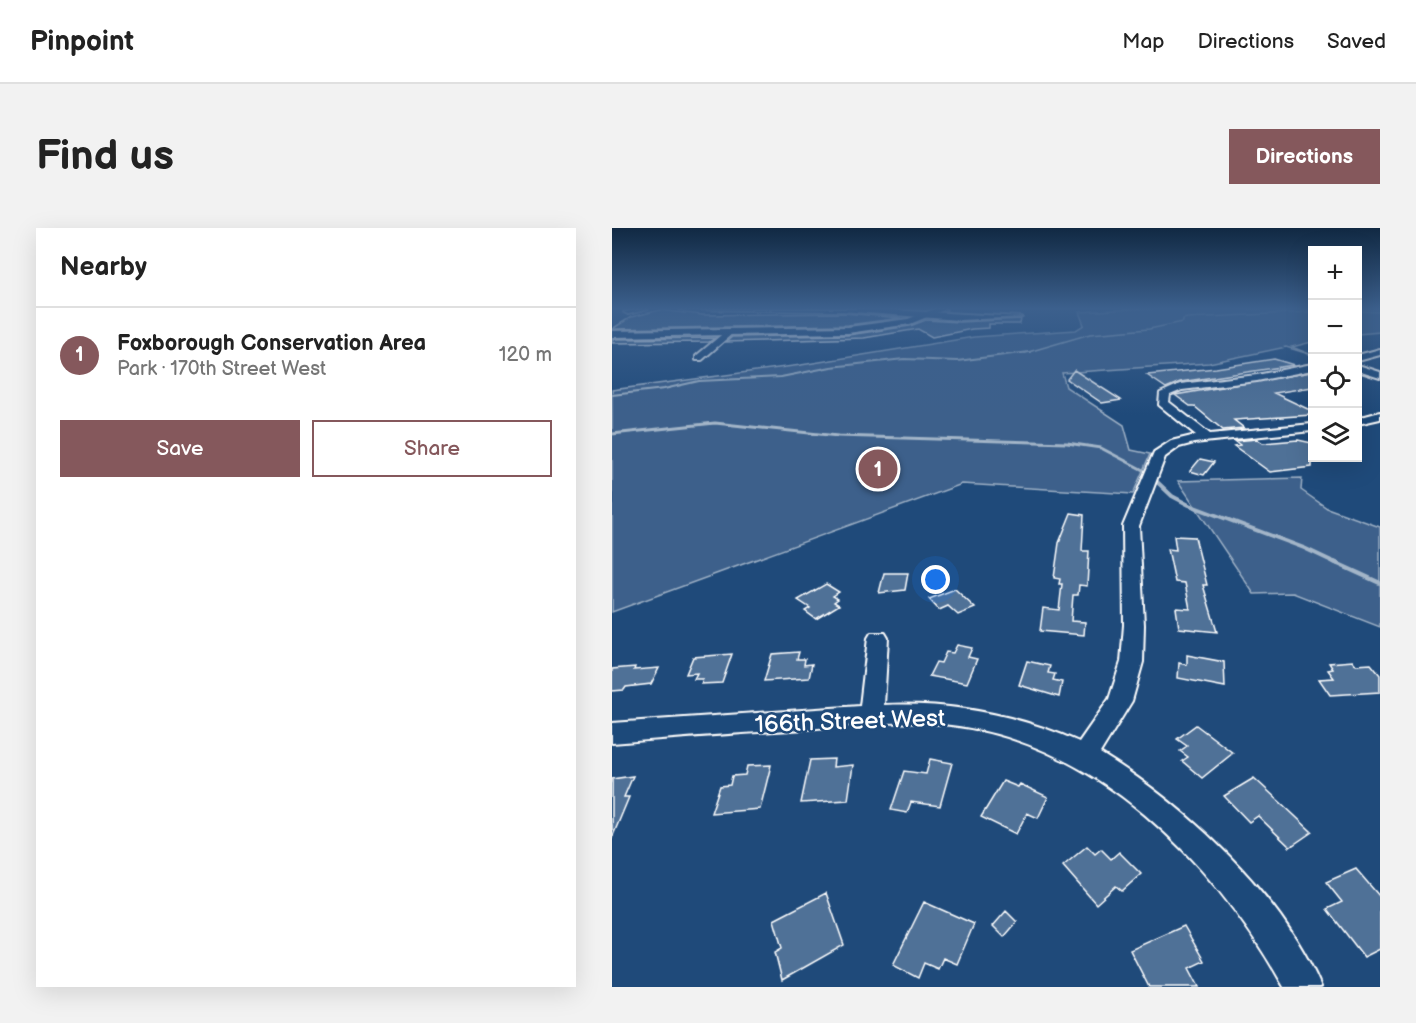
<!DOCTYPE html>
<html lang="en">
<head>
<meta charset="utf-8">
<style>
  body { margin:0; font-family:"Balsamiq Sans",sans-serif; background:#f2f2f2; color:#222 }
  .controls { position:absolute; right:18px; top:18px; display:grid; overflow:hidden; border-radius:0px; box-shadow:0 6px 24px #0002 }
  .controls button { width:54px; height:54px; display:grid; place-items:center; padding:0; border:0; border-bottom:2px solid #e0e0e0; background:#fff; color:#222; font:30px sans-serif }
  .you { position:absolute; left:324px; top:352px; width:21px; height:21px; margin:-15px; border:4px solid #fff; border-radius:50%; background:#1a73e8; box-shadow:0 0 0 9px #1a73e833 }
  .badge { display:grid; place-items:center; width:39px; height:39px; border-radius:50%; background:#85585c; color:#fff; font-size:20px; font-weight:700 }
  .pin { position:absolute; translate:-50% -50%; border:3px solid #fff; box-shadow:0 2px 6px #0006 }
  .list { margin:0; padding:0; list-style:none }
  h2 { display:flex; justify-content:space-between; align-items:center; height:78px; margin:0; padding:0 24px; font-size:26px }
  h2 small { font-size:20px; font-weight:400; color:#767676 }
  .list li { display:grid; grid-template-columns:39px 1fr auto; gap:18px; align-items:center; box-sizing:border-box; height:96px; padding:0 24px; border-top:2px solid #e0e0e0 }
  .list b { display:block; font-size:22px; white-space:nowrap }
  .list p { margin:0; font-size:20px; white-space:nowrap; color:#767676 }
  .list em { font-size:20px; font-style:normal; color:#767676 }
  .actions { display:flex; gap:12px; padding:18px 24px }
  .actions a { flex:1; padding:14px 0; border:2px solid #85585c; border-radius:0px; text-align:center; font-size:21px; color:#85585c }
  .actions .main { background:#85585c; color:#fff }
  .icon { flex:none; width:33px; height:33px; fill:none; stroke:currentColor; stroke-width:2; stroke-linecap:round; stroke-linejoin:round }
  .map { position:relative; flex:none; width:768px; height:759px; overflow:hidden; border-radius:0px }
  header { display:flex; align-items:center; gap:36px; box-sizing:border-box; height:84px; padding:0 30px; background:#fff; border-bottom:2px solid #e0e0e0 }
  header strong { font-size:28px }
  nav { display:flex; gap:33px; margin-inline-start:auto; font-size:21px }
  .intro { display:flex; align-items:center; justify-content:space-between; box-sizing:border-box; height:144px; padding:0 36px }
  h1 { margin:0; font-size:42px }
  .button { padding:15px 27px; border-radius:0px; background:#85585c; color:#fff; font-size:21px; font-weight:700 }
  main { display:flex; gap:36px; padding:0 36px }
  aside { flex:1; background:#fff; border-radius:0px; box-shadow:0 6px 24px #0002 }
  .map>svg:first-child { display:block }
</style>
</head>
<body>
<header>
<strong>Pinpoint</strong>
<nav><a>Map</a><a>Directions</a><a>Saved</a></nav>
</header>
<div class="intro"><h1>Find us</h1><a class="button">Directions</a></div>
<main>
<aside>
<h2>Nearby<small></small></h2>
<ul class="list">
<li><span class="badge">1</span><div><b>Foxborough Conservation Area</b><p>Park · 170th Street West</p></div><em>120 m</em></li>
</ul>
<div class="actions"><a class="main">Save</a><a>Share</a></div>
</aside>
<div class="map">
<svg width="768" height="759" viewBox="0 0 768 759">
  <rect width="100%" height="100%" fill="#1f4a7a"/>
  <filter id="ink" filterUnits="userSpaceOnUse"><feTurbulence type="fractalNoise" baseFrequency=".0167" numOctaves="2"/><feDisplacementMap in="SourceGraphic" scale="12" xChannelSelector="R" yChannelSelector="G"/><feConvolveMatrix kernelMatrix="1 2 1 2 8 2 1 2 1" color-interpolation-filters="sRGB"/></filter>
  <g filter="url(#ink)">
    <!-- green -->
    <path fill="#3c618b" stroke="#9eb0c5" stroke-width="1.5" d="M521,81H700V114L680,119L700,127L674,119L597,135L450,145L454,159L512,197L519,222L538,226L521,266L350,256L0,384V162L189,137L362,109L464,102L472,97L467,84Z
      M746,81H768V104L746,106Z
      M690,250L689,262L715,280L768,299V399L681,365L642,366L566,253Z"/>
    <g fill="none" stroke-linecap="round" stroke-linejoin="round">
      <!-- stream-far4 -->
      <path stroke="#a3b5c8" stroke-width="1.5" d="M746,83L768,84
        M413,125L478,106L537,101L571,94V91L575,90L697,84L694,81"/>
      <!-- stream-far3 -->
      <path stroke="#a3b5c8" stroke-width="2" d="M0,167L52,161L87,153L169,149L219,139L292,131L345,133L418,124"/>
      <!-- stream-far2 -->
      <path stroke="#a3b5c8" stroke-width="3" d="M0,206L103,195L226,208L455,215L489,220L531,242"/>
      <!-- stream-far1 -->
      <path stroke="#a3b5c8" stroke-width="4" d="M541,250L560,268L577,277L692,320L726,336"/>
      <!-- stream -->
      <path stroke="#a3b5c8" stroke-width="4.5" d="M722,334L768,355"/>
    </g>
    <!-- building -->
    <path fill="#507197" stroke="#fff" stroke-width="1.5" d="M48,82L91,87L231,85L289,90L236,97L0,101L19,89Z
      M409,91L408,96H377V100L360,101L320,109L306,101L252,110L114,114L120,109L236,107L298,98L314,92L347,94Z
      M103,110L97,114L0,115V111Z
      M662,131L682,137L568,154L554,160L535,147L604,140Z
      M462,142L509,172L490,175L455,151Z
      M700,144V159L662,165L700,183V187L622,192L632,200L611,202L582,178H578L563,167Z
      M645,211L651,215L686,212L700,215V239L658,244L622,218L628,217L623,213Z
      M588,231L602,234L592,247L578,243Z
      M459,285L472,287L470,323H477L475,358L467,357L466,367H461L459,393L473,394L472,407L428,403L431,380L447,382L450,356H447L448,351L442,350L447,315Z
      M562,308L583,309L595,357H591L605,404L567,400L564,380L578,381L573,355L563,354L556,321L564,322Z
      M272,345H296L293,362L267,365Z
      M214,356L227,364L221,368L226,371L222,374L227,377L204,391L193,383L198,380L186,372Z
      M343,361L363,380L346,387L336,378L327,382L317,371Z
      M345,417L360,420L356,429L365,431L355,455L317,448L324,434L329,435L334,424L341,425Z
      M187,424L185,431H193L192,437L200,436L197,450L152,453L160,426Z
      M120,426L110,455L89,456L91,451H82L85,445L74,446L81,429Z
      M575,427L612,434L613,459L566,450L567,435L575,437Z
      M415,433L438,438L436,445L443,446L441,452L450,454L447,469L407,457Z
      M741,433L744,437L759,436L768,447V464L718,467L707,451L722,450L716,442L721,441L717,435Z
      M23,439L22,442L47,440L39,456L14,459L12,462L0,463V441Z
      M584,497L621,525L590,550L570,533L576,529L568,523L575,518L565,511Z
      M222,531L221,539L241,537L236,572L189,575L198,532Z
      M318,531L340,535L328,578L299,574L295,585L279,582L292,543L314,546Z
      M159,537L148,581L99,585L108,558L118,557L120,548L133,547L135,538Z
      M21,548L12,569H17L0,610V551Z
      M642,550L667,573L700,604L678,619L646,588L637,594L612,568Z
      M391,553L406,559L408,556L436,569L426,590L415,585L404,606L369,589Z
      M475,618L483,626L489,621L499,631L507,624L529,646L510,663L504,658L484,676L451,638Z
      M744,641L768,669V721L752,729L715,681L730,674L714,654Z
      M214,665L232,717L170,752L163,724L170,720L162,692Z
      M312,674L362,696L345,736L331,730L326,741L312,735L306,750L281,737Z
      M394,683L405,694L392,709L381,698Z
      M572,698L592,733L577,740L587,759H537L518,722Z"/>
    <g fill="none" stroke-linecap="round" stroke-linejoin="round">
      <!-- minor casing -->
      <g stroke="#fff" stroke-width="4">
        <path id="minor" d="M36,81L16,86L12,84Z
          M68,81H261L410,89L347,92L231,83Z
          M114,103L121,105L90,132H84V128Z
          M768,121V127L746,133V127Z
          M700,136V142L645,153L570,162L558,167L557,174L598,206L700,196V203L582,215L567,219L553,229L527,298L532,397L531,434L520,473L488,525C572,576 670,666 709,759H672C602,634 486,515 339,497C291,491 242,497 194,501C129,505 65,509 0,515V495L248,478L256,410L259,405H273L276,410L272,477C339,474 406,487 467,514L497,471L509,434L512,397L511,298L542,224L559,213L584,207L547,177L548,165L568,156L645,147Z
          M746,137L768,144V150L746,143Z
          M768,184V191L746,196V190Z"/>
      </g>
      <!-- tertiary casing -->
      <g stroke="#fff" stroke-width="4">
        <path id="tertiary" d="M322,81H334L298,96L236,105L0,109V103L236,99L296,91Z"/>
      </g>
      <!-- minor -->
      <use href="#minor" fill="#1f4a7a" fill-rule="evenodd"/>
      <!-- tertiary -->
      <use href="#tertiary" fill="#1f4a7a" fill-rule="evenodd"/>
    </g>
  </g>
  <!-- sky -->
  <linearGradient id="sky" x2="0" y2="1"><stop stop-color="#112943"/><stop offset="0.43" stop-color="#3c608d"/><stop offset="1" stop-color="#3c608d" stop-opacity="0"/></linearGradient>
  <rect width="768" height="187" fill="url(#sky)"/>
  <g text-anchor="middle" stroke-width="5" stroke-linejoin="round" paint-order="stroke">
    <!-- near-street labels -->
    <g font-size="24" fill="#fff" stroke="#1f4a7a">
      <text transform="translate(238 493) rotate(-2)" y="8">166th Street West</text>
    </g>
  </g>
</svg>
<div class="controls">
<button>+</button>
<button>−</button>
<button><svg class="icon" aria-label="locate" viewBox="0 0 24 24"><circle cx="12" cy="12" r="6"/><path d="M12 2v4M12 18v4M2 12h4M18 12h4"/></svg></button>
<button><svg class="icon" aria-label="layers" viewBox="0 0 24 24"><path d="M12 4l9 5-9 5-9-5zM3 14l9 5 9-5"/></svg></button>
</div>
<div class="you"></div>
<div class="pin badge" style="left:266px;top:241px">1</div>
</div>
</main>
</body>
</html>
